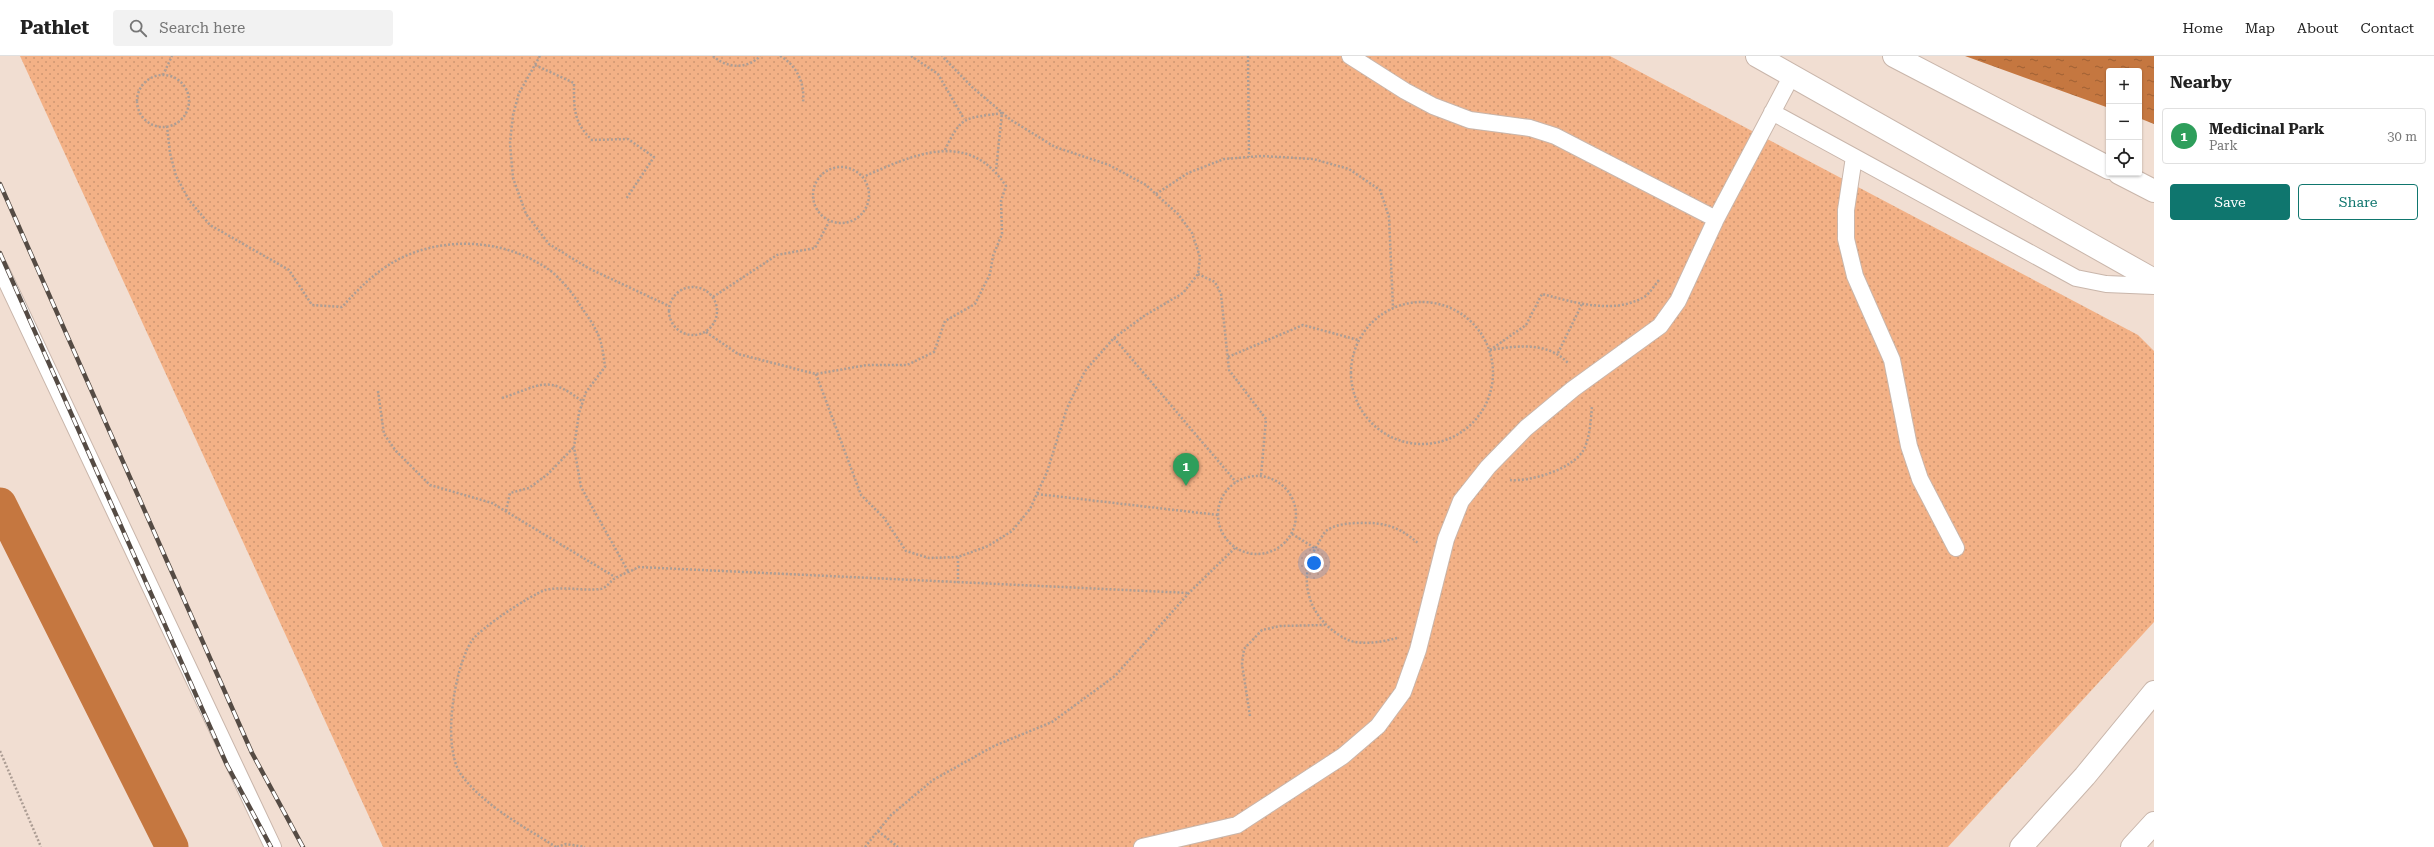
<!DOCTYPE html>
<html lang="en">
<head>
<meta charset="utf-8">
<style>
  body { margin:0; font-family:"Roboto Serif",serif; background:#f2f2f2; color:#222 }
  .controls { position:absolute; right:12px; top:12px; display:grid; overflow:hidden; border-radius:4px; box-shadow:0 1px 3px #0004 }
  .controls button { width:36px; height:36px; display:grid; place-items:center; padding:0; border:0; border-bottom:1px solid #e0e0e0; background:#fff; color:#222; font:20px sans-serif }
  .you { position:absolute; left:1314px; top:507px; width:14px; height:14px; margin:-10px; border:3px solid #fff; border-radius:50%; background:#1a73e8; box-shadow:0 0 0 6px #1a73e833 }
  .badge { display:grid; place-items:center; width:26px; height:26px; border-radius:50%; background:#0f766e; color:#fff; font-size:13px; font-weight:700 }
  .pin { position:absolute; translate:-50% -33px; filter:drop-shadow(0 1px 2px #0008) }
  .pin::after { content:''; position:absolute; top:21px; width:14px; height:12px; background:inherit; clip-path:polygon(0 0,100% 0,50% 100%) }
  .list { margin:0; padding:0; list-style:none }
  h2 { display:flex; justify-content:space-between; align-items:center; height:52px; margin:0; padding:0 16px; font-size:17px }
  h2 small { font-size:13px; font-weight:400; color:#767676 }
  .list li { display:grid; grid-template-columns:26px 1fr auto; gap:12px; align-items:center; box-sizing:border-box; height:56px; margin:0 8px 8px; padding:0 8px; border:1px solid #e0e0e0; border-radius:4px }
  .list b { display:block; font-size:15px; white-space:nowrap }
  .list p { margin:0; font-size:13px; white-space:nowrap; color:#767676 }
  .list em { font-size:13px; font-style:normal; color:#767676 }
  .actions { display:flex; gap:8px; padding:12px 16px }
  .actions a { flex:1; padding:9px 0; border:1px solid #0f766e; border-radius:4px; text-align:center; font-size:14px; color:#0f766e }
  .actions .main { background:#0f766e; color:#fff }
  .icon { flex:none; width:22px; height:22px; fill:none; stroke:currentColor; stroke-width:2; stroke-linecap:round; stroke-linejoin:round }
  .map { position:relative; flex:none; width:2154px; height:791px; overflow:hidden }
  header { display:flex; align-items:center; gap:24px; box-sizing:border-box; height:56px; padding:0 20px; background:#fff; border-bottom:1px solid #e0e0e0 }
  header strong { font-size:19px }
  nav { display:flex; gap:22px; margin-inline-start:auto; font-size:14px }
  .search { width:280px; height:36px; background:#f2f2f2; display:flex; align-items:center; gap:10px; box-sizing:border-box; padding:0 14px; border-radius:4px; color:#767676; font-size:15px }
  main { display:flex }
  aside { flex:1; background:#fff }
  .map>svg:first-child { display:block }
</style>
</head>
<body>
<header>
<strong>Pathlet</strong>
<div class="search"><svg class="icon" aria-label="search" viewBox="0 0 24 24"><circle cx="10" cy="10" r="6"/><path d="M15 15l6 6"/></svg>Search here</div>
<nav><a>Home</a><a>Map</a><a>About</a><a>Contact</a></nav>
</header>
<main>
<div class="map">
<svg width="2154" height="791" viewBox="0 0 2154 791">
  <defs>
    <pattern id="park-dots" width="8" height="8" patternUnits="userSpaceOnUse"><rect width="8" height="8" fill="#f3b186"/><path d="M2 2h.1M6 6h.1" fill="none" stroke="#cf9772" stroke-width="1.8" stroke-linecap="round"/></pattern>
    <pattern id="water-ripples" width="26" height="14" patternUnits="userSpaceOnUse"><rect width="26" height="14" fill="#c57740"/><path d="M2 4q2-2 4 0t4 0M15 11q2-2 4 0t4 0" fill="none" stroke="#9f6034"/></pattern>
  </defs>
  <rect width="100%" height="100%" fill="#f1ded2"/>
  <!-- park -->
  <path fill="url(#park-dots)" d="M20,0H1610L2138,279L2154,295V566L1948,791H383Z"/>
  <!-- water -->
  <path fill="url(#water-ripples)" d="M1965,0H2154V68L2139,62V15H2109V52Z"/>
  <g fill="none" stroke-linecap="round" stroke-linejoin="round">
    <!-- canal -->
    <path stroke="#c57740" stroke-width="33" d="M0,448L172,791"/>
    <!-- lane casing -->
    <g stroke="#c9b6ab" stroke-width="18">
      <path id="lane" d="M1350,0L1405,35L1433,50L1470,64L1530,72L1555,80L1716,163
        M1772,56L2076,222L2106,228L2154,230
        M1854,101L1846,154V183L1855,220L1892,304L1909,390L1920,423L1956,492
        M0,212L273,791
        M1142,791L1237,769L1343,700L1378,670L1403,636L1418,594L1446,483L1461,445L1488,411L1526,372L1573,333L1660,270L1678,245L1716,163L1792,19"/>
    </g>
    <!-- secondary casing -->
    <g stroke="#c9b6ab" stroke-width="24">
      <path id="secondary" d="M1757,0L2154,224
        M1894,0L2109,112
        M2119,117L2154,135
        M2021,791L2085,720L2154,636
        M2132,791L2154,767"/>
    </g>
    <!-- path -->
    <path stroke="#ac9d94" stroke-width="2.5" stroke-dasharray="2 2" stroke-linecap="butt" d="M540,0L519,37L513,59L510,87L513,122L526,158L549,188L588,212L669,250
      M713,0C726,12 747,14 760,0
      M780,0C797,9 805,28 803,46
      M911,0L938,18L964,63
      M1248,0L1249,101
      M535,9L574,27C574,52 573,66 592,84L628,83L654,101L626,143
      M163,19L172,0
      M137 45a26 26 0 1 1 52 0a26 26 0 1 1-52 0Z
      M167,70L170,97L176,120L189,144L210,169L289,214L312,249L342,251C360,231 378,213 403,201C449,180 506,184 548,213C562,223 573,238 582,252C589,262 598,275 601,287C603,294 604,303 605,311L586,336L579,357L574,391L581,431L629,517
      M945,94C962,58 965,63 1002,57L996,114
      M813 139a28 28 0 1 1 56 0a28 28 0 1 1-56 0Z
      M1156,138L1188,117L1224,103L1262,100L1313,103L1349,113L1380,134L1389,161L1393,252
      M1198,218L1215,226L1221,238L1229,314L1266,363L1261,420
      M669 255a24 24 0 1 1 48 0a24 24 0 1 1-48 0Z
      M713,241L777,199L815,192L829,166
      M1351 317a71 71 0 1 1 142 0a71 71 0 1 1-142 0Z
      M706,276L738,298L816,318L867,309H907L934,296L945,265L975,248L990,218L993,200L1002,178L1001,145L1006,130C968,72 913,99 863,121
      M1114,282L1236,426
      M1490,294C1516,290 1547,285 1568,307
      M1490,294L1526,269L1542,238C1573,246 1613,259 1644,241C1650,238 1655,228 1660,223
      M1558,297L1582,248
      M1228,301L1303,269L1358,284
      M816,318L861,439L884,462L906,495L929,502L958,501L988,490L1012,475L1030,453L1047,416L1067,352L1085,315L1114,282L1144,260L1183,237L1198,218L1200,201L1192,177L1178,158L1146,129L1109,109L1055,91L1011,64L973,32L942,0
      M378,335L384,378L396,395L430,429L492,447L615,521
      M502,342C542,329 547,318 583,346
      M1218 459a39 39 0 1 1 78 0a39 39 0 1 1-78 0Z
      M1510,424C1530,426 1574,413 1584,393C1590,381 1591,363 1592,350
      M1037,438L1218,459
      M506,455L510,437L529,432L548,418L574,391
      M1292,478L1315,492
      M958,501V527
      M1397,582C1382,586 1360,590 1346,583C1309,564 1295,523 1318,488C1320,484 1323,478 1326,475C1335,468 1350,467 1361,467C1386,466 1401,472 1419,488
      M1250,660L1242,608L1244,593L1262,574L1280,570L1325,569
      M0,695L41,791
      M878,775L898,791
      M556,791C523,770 486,751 462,720C441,692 454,614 471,586C478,573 531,539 545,534C562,530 582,535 600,533C605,533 610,526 614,523C621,518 631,516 638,511L1189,537
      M557,791L566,788L585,791
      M865,791L891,759L933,724L994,690L1052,666L1115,620L1189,537L1235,492"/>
    <!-- lane -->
    <use href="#lane" stroke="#fff" stroke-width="16"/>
    <!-- secondary -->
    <use href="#secondary" stroke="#fff" stroke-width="22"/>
    <!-- rail casing -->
    <g stroke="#554b44" stroke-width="4.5">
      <path id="rail" d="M0,128L252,697L303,791
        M0,197L227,709L271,791"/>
    </g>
    <!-- rail -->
    <use href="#rail" stroke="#fff" stroke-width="3" stroke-dasharray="9" stroke-linecap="butt"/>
  </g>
</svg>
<div class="controls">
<button>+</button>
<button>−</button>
<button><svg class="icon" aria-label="locate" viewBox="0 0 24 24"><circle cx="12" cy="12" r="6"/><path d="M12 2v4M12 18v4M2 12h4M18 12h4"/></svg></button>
</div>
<div class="you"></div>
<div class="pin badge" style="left:1186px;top:430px;background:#2e9e5b">1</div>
</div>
<aside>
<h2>Nearby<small></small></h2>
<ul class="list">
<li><span class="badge" style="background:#2e9e5b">1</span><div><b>Medicinal Park</b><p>Park</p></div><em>30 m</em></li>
</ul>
<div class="actions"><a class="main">Save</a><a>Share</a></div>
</aside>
</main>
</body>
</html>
